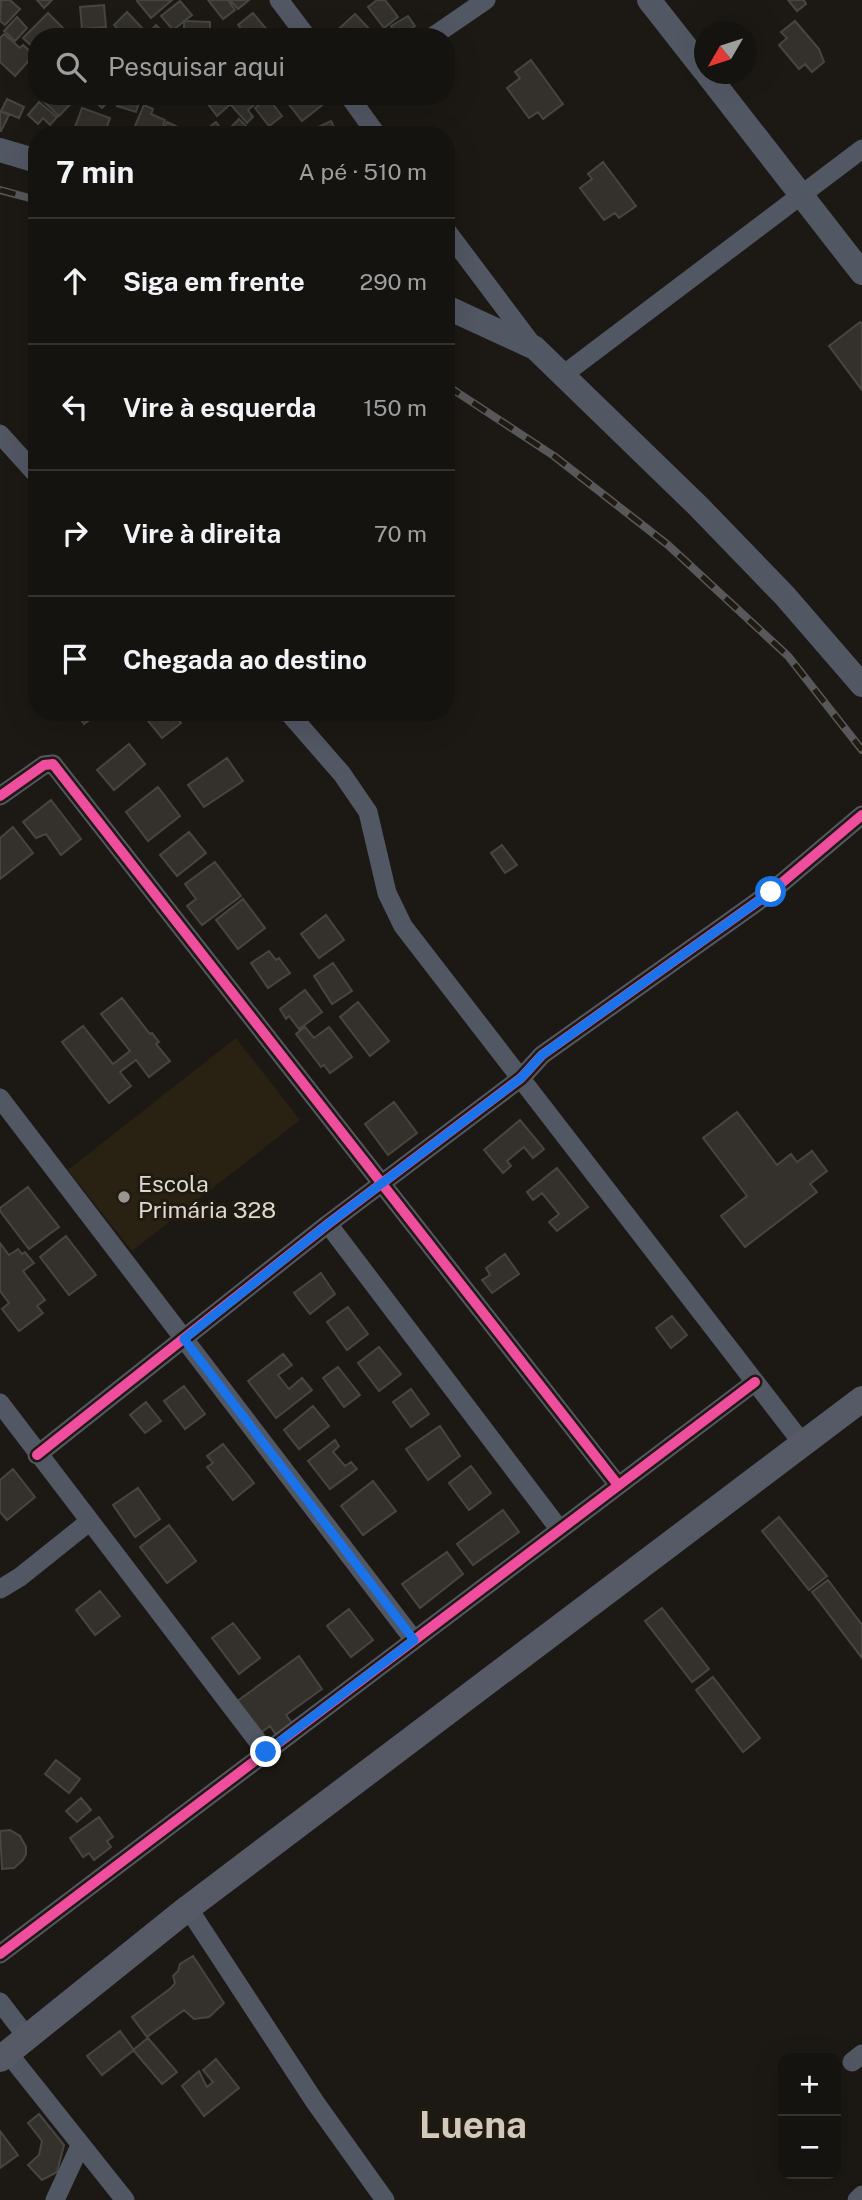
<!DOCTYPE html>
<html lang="pt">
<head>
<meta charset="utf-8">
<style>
  body { margin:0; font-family:"Public Sans",sans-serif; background:#1e1c18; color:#f1f3f6 }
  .controls { position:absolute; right:21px; bottom:21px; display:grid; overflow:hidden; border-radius:14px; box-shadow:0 7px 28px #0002 }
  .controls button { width:63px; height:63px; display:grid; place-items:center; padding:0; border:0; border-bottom:2px solid #34322f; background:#15130f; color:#f1f3f6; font:35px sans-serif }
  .compass { position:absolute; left:694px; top:21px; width:63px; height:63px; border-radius:50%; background:#15130f; box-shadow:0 7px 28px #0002; rotate:231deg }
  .stop { position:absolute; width:21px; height:21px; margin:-16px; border:5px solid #1a73e8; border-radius:50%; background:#fff }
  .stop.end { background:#1a73e8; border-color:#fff; box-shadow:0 2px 7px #0008 }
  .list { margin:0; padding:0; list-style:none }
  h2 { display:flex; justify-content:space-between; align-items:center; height:91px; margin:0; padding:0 28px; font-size:30px }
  h2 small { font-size:23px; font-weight:400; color:#9d9e9e }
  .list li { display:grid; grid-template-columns:46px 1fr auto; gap:21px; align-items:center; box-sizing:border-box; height:126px; padding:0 28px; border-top:2px solid #34322f }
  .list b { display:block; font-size:26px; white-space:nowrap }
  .list em { font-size:23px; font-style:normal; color:#9d9e9e }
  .icon { flex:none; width:38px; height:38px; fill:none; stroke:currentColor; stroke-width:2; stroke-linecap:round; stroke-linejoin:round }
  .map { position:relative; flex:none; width:862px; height:2200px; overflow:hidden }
  .search { position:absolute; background:#15130f; box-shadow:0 7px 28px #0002; left:28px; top:28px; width:427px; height:77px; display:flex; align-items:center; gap:18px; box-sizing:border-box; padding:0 24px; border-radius:28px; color:#9d9e9e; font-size:26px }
  .panel { position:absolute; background:#15130f; box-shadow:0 7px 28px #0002; left:28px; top:126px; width:427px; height:595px; border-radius:28px }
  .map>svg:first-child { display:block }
</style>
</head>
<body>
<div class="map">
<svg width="862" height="2200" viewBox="0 0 862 2200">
  <rect width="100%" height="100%" fill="#1c1914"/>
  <!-- built -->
  <path fill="#292213" d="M236,1038L300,1120L132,1251L68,1170Z"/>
  <!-- building -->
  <path fill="#34312d" stroke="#474540" stroke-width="2" d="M1,0H10L20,9L5,25L0,21Z
    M37,0H52L44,8Z
    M172,0L151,18L137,1L138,0Z
    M208,0H228L235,10L223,19Z
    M230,0H249L238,9Z
    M377,0H385L398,17L384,28L368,7Z
    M788,0H804L806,4L797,11Z
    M180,1L192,15L173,30L161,16Z
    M104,5L106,27L82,29L80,7Z
    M127,12L145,31L139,37H125L114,25Z
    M48,13L66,31L60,37H37V51L23,38Z
    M253,13L268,31L261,37H248L238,25Z
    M355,14L377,37H330Z
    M408,16L415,26L398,37L391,26Z
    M17,17L27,28L15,41L4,31Z
    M184,21L210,22V37H184Z
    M795,21L819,49L824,62L812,72L805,64L799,69L779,45L787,38L781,32Z
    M156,25L165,34L162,37H145Z
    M103,28L111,36L113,34L116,37H94Z
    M4,34L20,48L23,45L34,55L15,76L0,62V38Z
    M531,60L563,104L543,119L538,112L529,118L507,88L520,78L515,72Z
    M42,96H78L59,116L40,98Z
    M89,96H113L102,108Z
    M120,96H141L136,112L117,106Z
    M202,96H231L234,101L217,116Z
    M241,96L263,97L248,110L253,117L247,123L231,105Z
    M286,96H321L326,102L302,121L284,98Z
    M268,98L282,116L269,126L255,108Z
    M7,99L24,107L19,118L1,111Z
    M39,102L57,117L50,125L43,118L38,124L28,115Z
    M144,105L153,109L151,114L165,120L159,135H131Z
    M82,108L110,118L104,135H72Z
    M0,111L9,115L1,131H0Z
    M239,119L251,131L247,135H234L229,129Z
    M331,121L337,133L343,131L345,135H301Z
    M167,122L182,129L179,135H160Z
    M216,122L226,135H199Z
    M603,162L636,206L619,218L615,213L604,220L580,188L592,179L588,174Z
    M860,322L862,324V390L829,346Z
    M76,712H100L84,724Z
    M141,712H173L181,723L162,738Z
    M129,744L145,764L114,790L97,770Z
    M227,758L243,781L204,807L188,785Z
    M158,787L180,816L148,841L126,812Z
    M51,800L81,839L61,855L46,834L36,838L23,822Z
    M13,827L33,853L0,879V838Z
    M189,832L206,853L177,876L160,855Z
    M502,845L517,865L505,873L491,853Z
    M215,862L241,896L202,925L187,906L196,899L185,884Z
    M243,899L265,928L238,949L216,920Z
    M326,915L344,940L319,958L301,934Z
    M269,951L276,960L279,958L290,973L268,988L251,963Z
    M333,963L352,991L332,1004L314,976Z
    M305,990L322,1012L299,1029L289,1016L286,1019L280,1009Z
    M122,998L150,1034L152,1033L159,1042L156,1044L170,1061L149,1077L136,1060L120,1072L131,1086L109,1103L62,1042L83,1026L113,1064L130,1051L101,1014Z
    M358,1002L389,1041L370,1056L340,1017Z
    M305,1027L314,1038L329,1027L352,1057L330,1073L324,1065L321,1067L296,1034Z
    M394,1102L417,1133L388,1155L365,1124Z
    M737,1112L777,1165L791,1154L797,1162L812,1151L827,1171L810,1184L817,1192L745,1247L721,1216L747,1196L703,1138Z
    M520,1120L544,1149L533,1158L524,1147L507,1161L511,1166L503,1173L484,1150Z
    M557,1168L588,1207L557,1231L549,1222L559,1214L542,1193L533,1200L527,1192Z
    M28,1187L59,1227L29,1249L0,1211V1208Z
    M66,1236L96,1275L69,1295L40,1257Z
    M0,1243L9,1255L18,1249L22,1254L25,1252L34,1263L23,1271L45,1300L37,1306L43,1313L19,1331L2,1309L9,1303L0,1291Z
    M505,1254L519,1274L492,1293L482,1280L490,1275L486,1268Z
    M321,1273L335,1294L310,1314L294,1293Z
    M348,1307L368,1334L347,1350L327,1322Z
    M672,1316L687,1335L671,1348L656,1328Z
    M379,1347L401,1374L379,1391L358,1363Z
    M283,1354L292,1365L278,1375L289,1389L302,1378L312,1390L276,1418L248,1381Z
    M338,1367L360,1395L344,1407L323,1378Z
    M184,1386L205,1414L185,1429L164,1401Z
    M411,1389L429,1414L411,1427L393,1402Z
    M146,1402L161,1421L145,1433L130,1415Z
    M313,1406L329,1426L299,1449L284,1430Z
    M440,1426L460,1456L428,1480L406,1449Z
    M335,1440L339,1446L333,1452L345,1466L351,1462L357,1469L330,1489L308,1461Z
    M223,1444L254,1483L233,1500L207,1467L213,1463L207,1456Z
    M471,1466L491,1493L469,1510L449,1483Z
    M13,1469L35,1497L7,1520L0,1512V1480Z
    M373,1481L396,1511L363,1535L341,1506Z
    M138,1488L160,1519L135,1537L113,1505Z
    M503,1510L519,1532L473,1565L457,1544Z
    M779,1517L827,1576L809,1590L762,1531Z
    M169,1525L196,1561L167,1583L140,1547Z
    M447,1552L463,1574L420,1608L402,1584Z
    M828,1580L862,1625V1658L812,1592Z
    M100,1591L120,1616L95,1635L76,1610Z
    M662,1608L709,1669L692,1682L645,1621Z
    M349,1609L373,1640L351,1657L327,1626Z
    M233,1623L260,1658L239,1674L212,1638Z
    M299,1656L322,1689L286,1715L292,1723L276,1735L270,1726L259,1734L236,1702Z
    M713,1677L760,1738L743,1752L696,1690Z
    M56,1760L80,1779L69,1793L45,1774Z
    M81,1798L91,1810L77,1822L66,1811Z
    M99,1817L113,1837L107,1841L111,1847L94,1860L89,1853L83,1857L70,1838Z
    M10,1830L20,1836L26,1847V1854L23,1860L14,1868L2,1869L0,1831Z
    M193,1956L224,2003L209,2017L194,2019L184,2010L147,2037L132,2017L171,1988L175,1983L173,1976L178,1971L180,1964Z
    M120,2031L134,2050L102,2075L87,2056Z
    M148,2038L177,2072L162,2084L133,2050Z
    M216,2059L239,2088L204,2116L182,2086L199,2071L207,2087L213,2082L203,2070Z
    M39,2114L64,2145L57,2172L42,2180L28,2165L39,2155L42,2141L28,2123Z
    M0,2131L18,2155L0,2168Z"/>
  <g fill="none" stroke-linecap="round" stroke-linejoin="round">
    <!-- minor -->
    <path stroke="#525764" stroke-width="19" d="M279,0L307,37
      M432,37L486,0
      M349,96L377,135
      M446,230L534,347
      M563,375L862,149
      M0,434L37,475
      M288,712L342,774L368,812L387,893L403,926L803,1444
      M0,796L44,765L53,764L618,1485
      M0,1098L414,1640
      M328,1224L560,1530
      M0,1403L266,1752
      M37,1455L328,1224L521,1078L542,1055L771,892L862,815
      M0,1589L20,1577L90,1521
      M188,1908L315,2102L385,2200
      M0,1954L755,1382
      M0,2002L27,2037
      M8,2053L125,2200
      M852,2062L862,2054
      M55,2200L80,2146
      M857,2200L862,2195"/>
    <!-- tertiary -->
    <path stroke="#525764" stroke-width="24" d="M649,0L704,70
      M707,74L862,273
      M0,150L37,161
      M446,307L535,348L697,505L785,596L862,685"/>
    <!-- secondary -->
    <path stroke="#555a66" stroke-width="26" d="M0,2059L188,1908L862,1399"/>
    <!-- rail casing -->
    <g stroke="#58585b" stroke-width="8">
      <path id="rail" d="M0,190L37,200
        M446,385L554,456L668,545L788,656L862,750"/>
    </g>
    <!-- rail -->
    <use href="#rail" stroke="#201a11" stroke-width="5" stroke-dasharray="16" stroke-linecap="butt"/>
    <!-- cycleway casing -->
    <g stroke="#201a11" stroke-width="15">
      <path id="cycleway" d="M0,796L44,765L53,764L618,1485
        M37,1455L328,1224L521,1078L542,1055L771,892L862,815
        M0,1954L755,1382"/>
    </g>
    <!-- cycleway -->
    <use href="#cycleway" stroke="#ef4d9e" stroke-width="10"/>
  </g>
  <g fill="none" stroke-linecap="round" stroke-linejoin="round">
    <!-- route -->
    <path stroke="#1a73e8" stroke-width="9" d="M266,1752L414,1640L184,1339L328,1224L521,1078L542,1055L771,892"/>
  </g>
  <!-- markers -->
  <circle fill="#999590" stroke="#201a11" stroke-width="2.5" cx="124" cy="1197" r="7"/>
  <g text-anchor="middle" stroke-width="6" stroke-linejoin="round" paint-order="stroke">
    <!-- poi labels -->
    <g font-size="23" fill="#dcd8d2" stroke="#201a11" text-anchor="start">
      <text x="138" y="1192">Escola<tspan x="138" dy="26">Primária 328</tspan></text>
    </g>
    <!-- town labels -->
    <g font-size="37" font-weight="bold" fill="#d0c9bc" stroke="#201a11">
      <text x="473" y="2138">Luena</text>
    </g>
  </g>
</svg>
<div class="controls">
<button>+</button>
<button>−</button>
</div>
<svg class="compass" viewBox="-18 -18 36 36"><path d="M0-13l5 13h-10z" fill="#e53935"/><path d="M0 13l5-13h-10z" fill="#9d9e9e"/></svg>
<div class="stop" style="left:771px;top:892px"></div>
<div class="stop end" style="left:266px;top:1752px"></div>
<div class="search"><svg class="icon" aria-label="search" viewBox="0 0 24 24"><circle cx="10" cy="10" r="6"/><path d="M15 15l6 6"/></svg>Pesquisar aqui</div>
<section class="panel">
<h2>7 min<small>A pé · 510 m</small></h2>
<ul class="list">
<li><svg class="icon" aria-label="ahead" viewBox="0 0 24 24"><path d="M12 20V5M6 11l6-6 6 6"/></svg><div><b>Siga em frente</b></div><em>290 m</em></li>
<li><svg class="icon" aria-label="left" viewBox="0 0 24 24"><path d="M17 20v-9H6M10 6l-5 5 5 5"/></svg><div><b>Vire à esquerda</b></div><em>150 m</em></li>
<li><svg class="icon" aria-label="right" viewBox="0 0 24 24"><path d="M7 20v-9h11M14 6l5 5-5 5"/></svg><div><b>Vire à direita</b></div><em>70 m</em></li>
<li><svg class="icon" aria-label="arrive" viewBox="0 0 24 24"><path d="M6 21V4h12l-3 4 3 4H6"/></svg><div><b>Chegada ao destino</b></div></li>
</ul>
</section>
</div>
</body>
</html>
